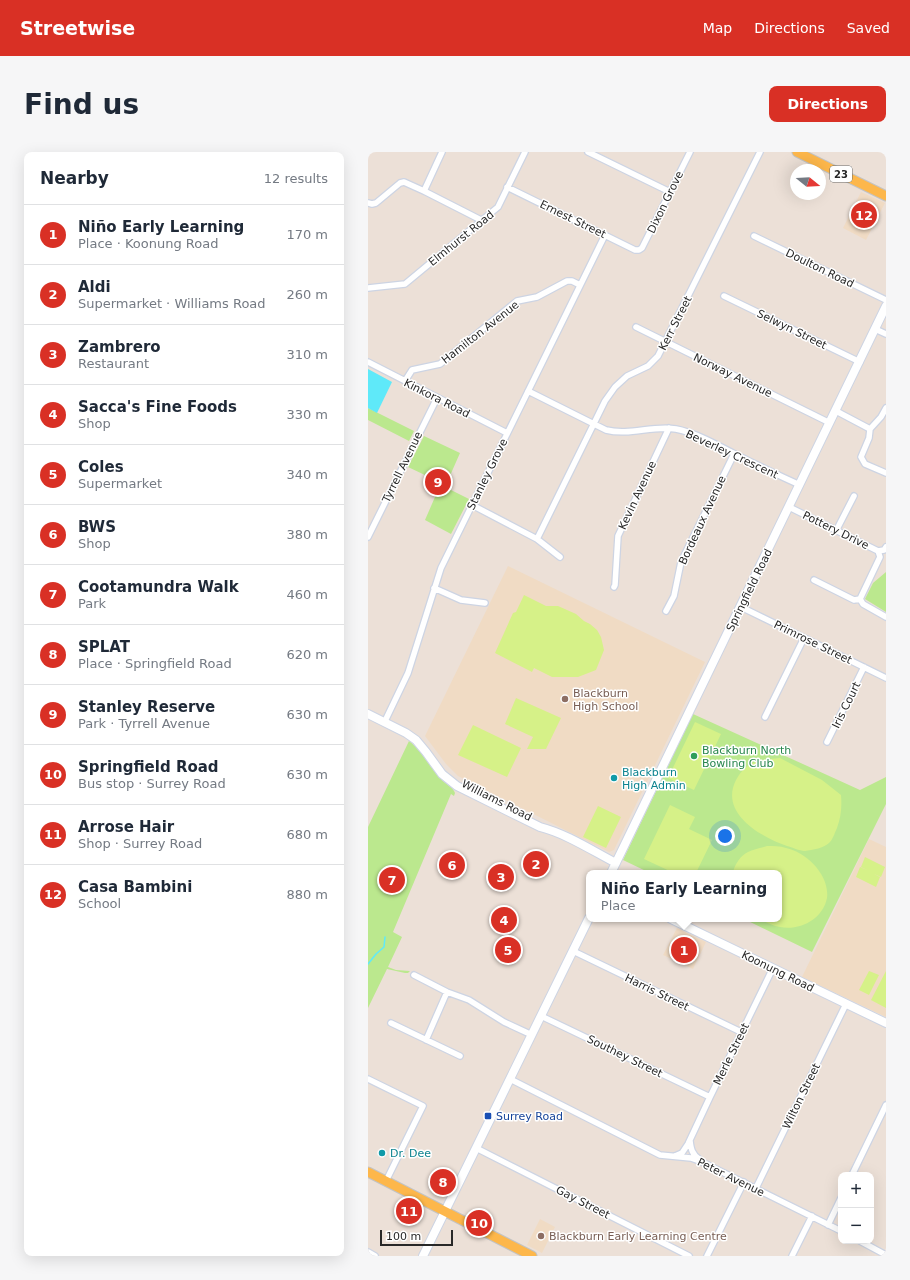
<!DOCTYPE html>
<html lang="en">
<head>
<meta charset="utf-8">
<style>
  body { margin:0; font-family:"DejaVu Sans",sans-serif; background:#f6f6f7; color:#1f2937 }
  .controls { position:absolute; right:12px; bottom:12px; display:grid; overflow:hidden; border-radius:8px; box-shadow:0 4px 16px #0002 }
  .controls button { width:36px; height:36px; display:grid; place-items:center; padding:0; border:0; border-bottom:1px solid #e0e1e3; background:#fff; color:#1f2937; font:20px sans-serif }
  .compass { position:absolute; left:422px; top:12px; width:36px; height:36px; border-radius:50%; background:#fff; box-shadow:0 4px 16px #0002; rotate:108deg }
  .scale { position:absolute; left:12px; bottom:10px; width:73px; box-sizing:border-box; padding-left:4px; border:2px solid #282828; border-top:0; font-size:11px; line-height:14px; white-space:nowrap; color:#282828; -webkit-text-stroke:3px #fff; paint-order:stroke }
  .you { position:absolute; left:357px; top:684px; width:14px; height:14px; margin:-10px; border:3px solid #fff; border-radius:50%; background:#1a73e8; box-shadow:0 0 0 6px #1a73e833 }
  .badge { display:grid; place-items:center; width:26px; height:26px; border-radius:50%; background:#d93025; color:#fff; font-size:13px; font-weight:700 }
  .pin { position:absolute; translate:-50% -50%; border:2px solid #fff; box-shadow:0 1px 4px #0006 }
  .popup { position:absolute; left:218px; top:718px; width:196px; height:52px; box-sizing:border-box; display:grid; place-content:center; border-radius:8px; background:#fff; filter:drop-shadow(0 1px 3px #0005); font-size:13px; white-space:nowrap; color:#747a83 }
  .popup b { font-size:15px; color:#1f2937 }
  .popup::after { content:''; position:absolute; left:50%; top:100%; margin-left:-8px; border:8px solid transparent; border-top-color:#fff }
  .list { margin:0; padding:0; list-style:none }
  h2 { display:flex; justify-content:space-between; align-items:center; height:52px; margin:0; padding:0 16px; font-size:17px }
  h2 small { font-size:13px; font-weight:400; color:#747a83 }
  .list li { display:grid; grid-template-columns:26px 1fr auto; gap:12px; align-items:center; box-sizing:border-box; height:60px; padding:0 16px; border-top:1px solid #e0e1e3 }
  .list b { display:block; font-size:15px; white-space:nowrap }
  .list p { margin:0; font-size:13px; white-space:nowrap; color:#747a83 }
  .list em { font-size:13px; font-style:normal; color:#747a83 }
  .map { position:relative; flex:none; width:518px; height:1104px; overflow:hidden; border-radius:8px }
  header { display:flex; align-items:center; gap:24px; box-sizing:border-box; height:56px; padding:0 20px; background:#d93025; color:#fff }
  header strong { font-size:19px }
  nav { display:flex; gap:22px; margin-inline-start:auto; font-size:14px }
  .intro { display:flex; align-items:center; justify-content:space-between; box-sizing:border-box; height:96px; padding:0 24px }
  h1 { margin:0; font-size:28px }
  .button { padding:10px 18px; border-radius:8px; background:#d93025; color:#fff; font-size:14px; font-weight:700 }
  main { display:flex; gap:24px; padding:0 24px }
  aside { flex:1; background:#fff; border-radius:8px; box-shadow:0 4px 16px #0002 }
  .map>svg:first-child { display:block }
</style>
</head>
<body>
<header>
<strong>Streetwise</strong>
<nav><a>Map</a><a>Directions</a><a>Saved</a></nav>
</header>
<div class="intro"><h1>Find us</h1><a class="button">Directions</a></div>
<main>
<aside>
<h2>Nearby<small>12 results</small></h2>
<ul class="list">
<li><span class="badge">1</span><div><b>Niño Early Learning</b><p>Place · Koonung Road</p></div><em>170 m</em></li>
<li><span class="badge">2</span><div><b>Aldi</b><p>Supermarket · Williams Road</p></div><em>260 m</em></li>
<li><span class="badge">3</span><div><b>Zambrero</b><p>Restaurant</p></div><em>310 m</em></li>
<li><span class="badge">4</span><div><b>Sacca's Fine Foods</b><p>Shop</p></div><em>330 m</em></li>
<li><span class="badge">5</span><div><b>Coles</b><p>Supermarket</p></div><em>340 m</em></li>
<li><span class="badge">6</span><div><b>BWS</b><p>Shop</p></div><em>380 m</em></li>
<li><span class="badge">7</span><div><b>Cootamundra Walk</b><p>Park</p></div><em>460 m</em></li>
<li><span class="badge">8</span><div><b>SPLAT</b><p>Place · Springfield Road</p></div><em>620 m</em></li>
<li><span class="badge">9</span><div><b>Stanley Reserve</b><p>Park · Tyrrell Avenue</p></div><em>630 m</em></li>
<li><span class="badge">10</span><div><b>Springfield Road</b><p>Bus stop · Surrey Road</p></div><em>630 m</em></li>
<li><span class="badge">11</span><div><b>Arrose Hair</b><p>Shop · Surrey Road</p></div><em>680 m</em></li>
<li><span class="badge">12</span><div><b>Casa Bambini</b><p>School</p></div><em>880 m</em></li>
</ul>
</aside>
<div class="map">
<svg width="518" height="1104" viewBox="0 0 518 1104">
  <rect width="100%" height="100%" fill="#ece0d7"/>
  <!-- education -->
  <path fill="#f0dbc4" d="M493,40L517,51L498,88L475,76Z
    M140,414L337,510L246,698L241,700L90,624L78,612L57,584Z
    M501,687L518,695V865L434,825Z
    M309,776L338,790L325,817L295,803Z
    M172,1067L187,1075L174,1101L159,1093Z"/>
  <!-- green -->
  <path fill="#bbe88e" d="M0,256L46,279L41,289L0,268Z
    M56,284L92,301L77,335L101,347L83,382L57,368L67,345L59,324L40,315Z
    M518,420V460L497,447L505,431Z
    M325,562L492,638L518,625V652L444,800L376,767H411V721H282L255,708Z
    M41,589C55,600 62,616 74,628C79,633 85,635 87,641L86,644L83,642L25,780L34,785L20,815L28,818L42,819L40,821H37L19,817L0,856V675Z"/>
  <!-- pitch -->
  <path fill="#d6f188" d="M156,443L178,454H190L208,462L216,469L222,472L229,478L233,485L236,498L228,518L210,525H184L166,516L164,520L127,501L145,461L148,460Z
    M148,546L193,566L178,597H159L165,585L137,572Z
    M327,570L353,582L326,638L300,626Z
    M105,573L153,596L139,625L90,603Z
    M412,606L454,628L473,643C474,655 473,665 469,676C467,680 465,687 462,690C457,696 444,698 437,699C431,699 424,695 419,694C393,685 351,661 368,628C378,609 392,608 412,606Z
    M302,653L327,665L321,677L344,688L328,721H306L276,707Z
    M230,654L253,665L238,696L215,685Z
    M399,694C405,694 412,694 418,696C438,700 462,723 459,746C455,767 432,779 412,775C405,774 398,770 392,767H411V721H365C366,713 373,703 380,700C385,697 393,696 399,694Z
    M497,705L517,715L513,725L506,722L512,725L508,735L488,725L492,715L499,718L493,715Z
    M501,819L511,823L501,843L491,838Z
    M518,819V856L503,848Z"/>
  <!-- water -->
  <path fill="#5fe9f9" d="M0,217L24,230L9,261L0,256Z"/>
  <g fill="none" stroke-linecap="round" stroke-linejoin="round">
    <!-- stream -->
    <path stroke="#5fe9f9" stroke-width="1.5" d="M0,812L8,802L16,795L17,785"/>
    <!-- street casing -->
    <g stroke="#cdd4e3" stroke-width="8">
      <path id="street" d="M220,0L302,40
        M139,35L267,98H271L274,96L322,0
        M56,39L74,0
        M0,51L4,52L8,51L32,31L36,30L56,39L113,68
        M386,84L518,148
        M0,136L37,132L130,55L157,0
        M356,144L492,210
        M268,175L462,271
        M507,177L518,182
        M0,210L139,281
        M37,229L44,218L72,212L149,149L169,145L199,129H204L212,133
        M160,239L238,278C262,284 284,273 308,277C328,281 347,292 365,301C387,312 409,323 432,333
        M518,256L513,265L502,277L501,286L493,305L497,312L518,321
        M468,259L502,277
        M104,353L169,387L192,405
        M421,355L510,399L512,405L492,447
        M468,379L486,344
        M0,385L69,246
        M169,387L237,249L247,235L259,224L280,214L290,204L392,0
        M510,399L516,398L518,395
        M446,428L486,448L492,447L495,452L518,465
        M246,435L247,433L250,384L301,276
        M66,436L93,448L117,451
        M373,455L518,526
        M298,459L306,444L313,410L366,302
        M397,565L436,486
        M18,567L40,521L73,416L237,83
        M459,590L496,515
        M205,799L373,880
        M46,823L79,840L101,848L136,870L164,883
        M173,864L342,945
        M23,871L92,904
        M58,888L79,840
        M0,927L55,954L18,1029
        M142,927L292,1003L323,1006L334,1010L473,1079
        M322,989C323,997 324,1002 331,1007
        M108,996L321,1104
        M307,1004L314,1001L320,992L342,945L405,816
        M484,1023L518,953
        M388,1036L478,852
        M460,1073L473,1046
        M492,1089L518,1103
        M0,1100L7,1104
        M339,1104L376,1030
        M424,1104L444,1064"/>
    </g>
    <!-- secondary casing -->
    <g stroke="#cdd4e3" stroke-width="10">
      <path id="secondary" d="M0,562L38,581L48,588L58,600L74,622L89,634L172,675C199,682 223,698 248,711
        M243,721L518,154
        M303,767L518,871
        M55,1104L221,766"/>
    </g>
    <!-- primary casing -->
    <g stroke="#c3c3c3" stroke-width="11">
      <path id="primary" d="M429,0L518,44
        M0,1020L164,1104"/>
    </g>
    <!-- street -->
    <use href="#street" stroke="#fff" stroke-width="5.5"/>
    <!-- secondary -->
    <use href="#secondary" stroke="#fff" stroke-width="8"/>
    <!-- primary -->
    <use href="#primary" stroke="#fdb74b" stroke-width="9"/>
  </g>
  <!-- markers -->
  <g fill="#8d6e63" stroke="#fff" stroke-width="1.5">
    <circle cx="197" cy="547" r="4"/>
    <circle cx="173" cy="1084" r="4"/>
  </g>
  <circle fill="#2e9e5b" stroke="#fff" stroke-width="1.5" cx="326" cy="604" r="4"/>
  <g fill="#0f9aa8" stroke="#fff" stroke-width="1.5">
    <circle cx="246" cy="626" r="4"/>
    <circle cx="14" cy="1001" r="4"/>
  </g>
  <rect fill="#1a4fb4" stroke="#fff" stroke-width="1.5" x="116" y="960" width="8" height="8" rx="2"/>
  <g text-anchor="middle" stroke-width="3" stroke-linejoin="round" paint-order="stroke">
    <!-- shield labels -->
    <rect fill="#fff" stroke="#686868" stroke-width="1" x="462" y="14" width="22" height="16" rx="3"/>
    <g font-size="10" font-weight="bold" fill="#282828">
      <text x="473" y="26">23</text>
    </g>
    <!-- street labels -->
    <g font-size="11" fill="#282828" stroke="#fff">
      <text transform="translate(297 50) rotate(-64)" y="4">Dixon Grove</text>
      <text transform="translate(205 67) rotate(26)" y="4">Ernest Street</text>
      <text transform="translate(93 86) rotate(-39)" y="4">Elmhurst Road</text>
      <text transform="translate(452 116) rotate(26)" y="4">Doulton Road</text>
      <text transform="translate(307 171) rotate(-63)" y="4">Kerr Street</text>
      <text transform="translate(424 177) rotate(26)" y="4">Selwyn Street</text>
      <text transform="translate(112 180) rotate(-38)" y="4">Hamilton Avenue</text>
      <text transform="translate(365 223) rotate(26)" y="4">Norway Avenue</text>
      <text transform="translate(69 246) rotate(27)" y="4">Kinkora Road</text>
      <text transform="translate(364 302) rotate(25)" y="4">Beverley Crescent</text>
      <text transform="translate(34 315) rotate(-64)" y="4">Tyrrell Avenue</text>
      <text transform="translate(119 322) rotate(-64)" y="4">Stanley Grove</text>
      <text transform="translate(269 343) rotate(-65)" y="4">Kevin Avenue</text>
      <text transform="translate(334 368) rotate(-65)" y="4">Bordeaux Avenue</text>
      <text transform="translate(468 378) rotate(26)" y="4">Pottery Drive</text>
      <text transform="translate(381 438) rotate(-64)" y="4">Springfield Road</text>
      <text transform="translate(445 490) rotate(26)" y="4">Primrose Street</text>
      <text transform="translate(478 553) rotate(-64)" y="4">Iris Court</text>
      <text transform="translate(129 648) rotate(27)" y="4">Williams Road</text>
      <text transform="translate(410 819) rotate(26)" y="4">Koonung Road</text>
      <text transform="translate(289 840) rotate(26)" y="4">Harris Street</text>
      <text transform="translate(363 902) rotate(-64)" y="4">Merle Street</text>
      <text transform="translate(257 904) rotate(26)" y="4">Southey Street</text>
      <text transform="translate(433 944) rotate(-64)" y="4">Wilton Street</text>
      <text transform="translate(363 1025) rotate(26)" y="4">Peter Avenue</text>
      <text transform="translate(215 1050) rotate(27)" y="4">Gay Street</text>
    </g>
    <!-- education labels -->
    <g font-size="11" fill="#785e54" stroke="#fff" text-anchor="start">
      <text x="205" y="545">Blackburn<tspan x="205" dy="13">High School</tspan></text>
      <text x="181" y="1088">Blackburn Early Learning Centre</text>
    </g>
    <!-- leisure labels -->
    <g font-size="11" fill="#27864d" stroke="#fff" text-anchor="start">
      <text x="334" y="602">Blackburn North<tspan x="334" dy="13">Bowling Club</tspan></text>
    </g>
    <!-- culture labels -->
    <g font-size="11" fill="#0d838f" stroke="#fff" text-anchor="start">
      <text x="254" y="624">Blackburn<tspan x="254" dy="13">High Admin</tspan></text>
      <text x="22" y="1005">Dr. Dee</text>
    </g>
    <!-- transit labels -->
    <g font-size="11" fill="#164399" stroke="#fff" text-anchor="start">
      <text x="128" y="968">Surrey Road</text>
    </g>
  </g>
</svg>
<div class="controls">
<button>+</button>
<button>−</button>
</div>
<svg class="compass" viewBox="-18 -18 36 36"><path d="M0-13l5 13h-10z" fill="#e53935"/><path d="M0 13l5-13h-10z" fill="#747a83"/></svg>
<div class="scale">100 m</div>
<div class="you"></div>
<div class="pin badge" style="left:316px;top:798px">1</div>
<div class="popup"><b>Niño Early Learning</b>Place</div>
<div class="pin badge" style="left:168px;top:712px">2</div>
<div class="pin badge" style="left:133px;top:725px">3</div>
<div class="pin badge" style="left:136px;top:768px">4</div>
<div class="pin badge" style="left:140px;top:798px">5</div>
<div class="pin badge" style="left:84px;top:713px">6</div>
<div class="pin badge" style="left:24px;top:728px">7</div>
<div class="pin badge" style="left:75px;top:1030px">8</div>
<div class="pin badge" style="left:70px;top:330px">9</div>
<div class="pin badge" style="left:111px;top:1071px">10</div>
<div class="pin badge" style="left:41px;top:1059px">11</div>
<div class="pin badge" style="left:496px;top:63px">12</div>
</div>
</main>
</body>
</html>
